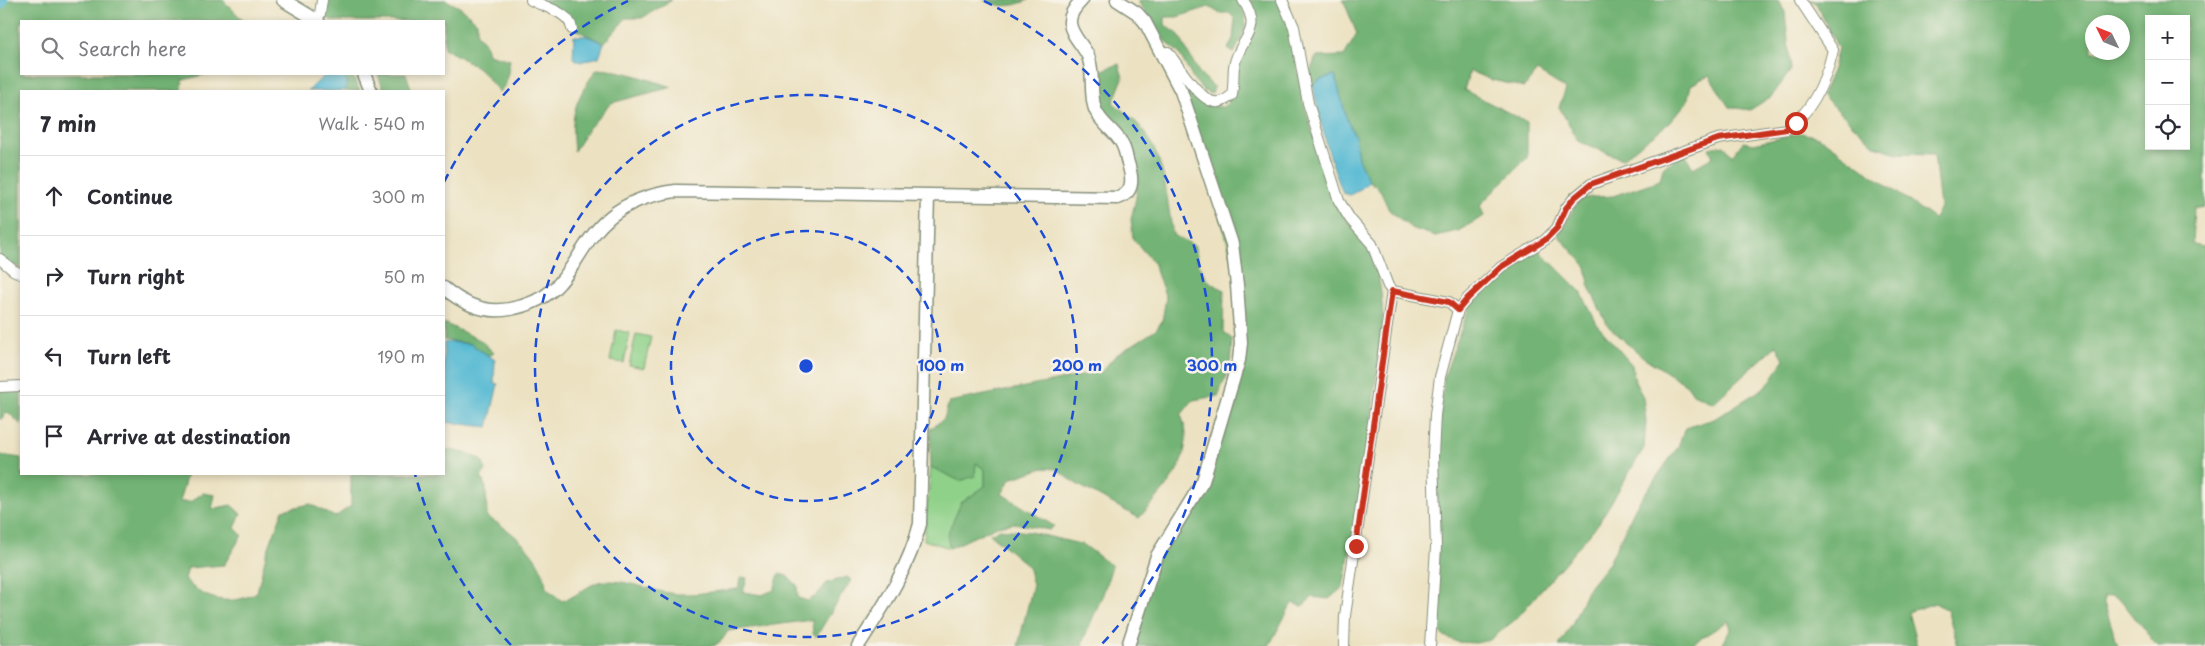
<!DOCTYPE html>
<html lang="en">
<head>
<meta charset="utf-8">
<style>
  body { margin:0; font-family:"Playpen Sans",sans-serif; background:#f7f7f7; color:#2b2b33 }
  .controls { position:absolute; right:15px; top:15px; display:grid; overflow:hidden; border-radius:0px; box-shadow:0 2px 8px #0003 }
  .controls button { width:45px; height:45px; display:grid; place-items:center; padding:0; border:0; border-bottom:1px solid #e1e1e2; background:#fff; color:#2b2b33; font:25px sans-serif }
  .compass { position:absolute; left:2085px; top:15px; width:45px; height:45px; border-radius:50%; background:#fff; box-shadow:0 2px 8px #0003; rotate:313deg }
  .stop { position:absolute; width:15px; height:15px; margin:-11px; border:4px solid #c8321e; border-radius:50%; background:#fff }
  .stop.end { background:#c8321e; border-color:#fff; box-shadow:0 1px 5px #0008 }
  .list { margin:0; padding:0; list-style:none }
  h2 { display:flex; justify-content:space-between; align-items:center; height:65px; margin:0; padding:0 20px; font-size:21px }
  h2 small { font-size:16px; font-weight:400; color:#7c7c81 }
  .list li { display:grid; grid-template-columns:32px 1fr auto; gap:15px; align-items:center; box-sizing:border-box; height:80px; padding:0 20px; border-top:1px solid #e1e1e2 }
  .list b { display:block; font-size:19px; white-space:nowrap }
  .list em { font-size:16px; font-style:normal; color:#7c7c81 }
  .icon { flex:none; width:28px; height:28px; fill:none; stroke:currentColor; stroke-width:2; stroke-linecap:round; stroke-linejoin:round }
  .map { position:relative; flex:none; width:2205px; height:646px; overflow:hidden }
  .search { position:absolute; background:#fff; box-shadow:0 2px 8px #0003; left:20px; top:20px; width:425px; height:55px; display:flex; align-items:center; gap:12px; box-sizing:border-box; padding:0 18px; border-radius:0px; color:#7c7c81; font-size:19px }
  .panel { position:absolute; background:#fff; box-shadow:0 2px 8px #0003; left:20px; top:90px; width:425px; height:385px; border-radius:0px }
  .map>svg:first-child { display:block }
</style>
</head>
<body>
<div class="map">
<svg width="2205" height="646" viewBox="0 0 2205 646">
  <rect width="100%" height="100%" fill="#f7f3e8"/>
  <filter id="ink" filterUnits="userSpaceOnUse"><feTurbulence type="fractalNoise" baseFrequency=".02" numOctaves="2"/><feDisplacementMap in="SourceGraphic" scale="10" xChannelSelector="R" yChannelSelector="G"/><feConvolveMatrix kernelMatrix="1 2 1 2 8 2 1 2 1" color-interpolation-filters="sRGB"/></filter>
  <filter id="wash" filterUnits="userSpaceOnUse"><feTurbulence type="fractalNoise" baseFrequency=".0096" numOctaves="4" result="noise"/><feDisplacementMap in="SourceGraphic" scale="20" xChannelSelector="R" yChannelSelector="G"/><feGaussianBlur stdDeviation="1.12" result="paint"/><feColorMatrix in="noise" values="0 0 0 0 0 0 0 0 0 0 0 0 0 0 0 0 0 1.4 0 .05"/><feComposite in="paint" operator="in"/></filter>
  <g filter="url(#wash)">
    <rect width="100%" height="100%" fill="#ece2c2"/>
    <!-- green -->
    <path fill="#8fd189" stroke="#57875e" d="M616,330L630,333L624,363L610,361Z
      M636,334L651,337L644,368L629,365Z
      M975,463L985,469V486L961,503L947,535L950,548L924,540L931,467L960,481Z"/>
    <!-- forest -->
    <path fill="#73b375" stroke="#497854" fill-rule="evenodd" d="M3,0H223L244,21H21V74H207L183,80L182,91H21V268L4,261L0,257V6Z
      M330,0H446L461,8L477,22V34L485,43L488,54L510,60L506,84L499,92L480,69L444,48V21H333L325,16Z
      M542,0H672L642,18H626L604,43L572,28Z
      M984,0H1028C1013,7 999,8 984,0Z
      M1139,0H1237C1251,20 1245,33 1234,53L1228,49L1233,39L1235,19L1229,13H1219L1209,7L1177,17H1165V25L1178,34L1198,71L1214,87L1212,94L1204,91L1193,79L1179,53L1163,39L1139,3Z
      M1247,0H1276L1279,3L1293,38L1302,97L1333,201L1369,249L1377,267L1381,292L1383,317L1366,466L1343,587L1329,599L1313,597L1302,606L1292,603L1269,646H1132L1158,557L1204,483L1239,360L1242,294L1186,94L1189,88C1199,97 1208,108 1223,107L1229,101L1236,68L1252,36L1256,15Z
      M1342,0H1778L1785,12L1791,70L1772,96L1750,110L1729,107L1709,75L1691,85L1687,102L1669,123L1622,159L1578,141L1559,107L1566,89L1537,71L1524,87L1492,80L1470,71L1464,90L1527,122V158L1480,205L1484,216L1458,231L1435,236L1411,228L1389,210L1380,190L1369,181L1358,159L1355,136L1347,120L1335,75L1319,80L1313,85L1309,75L1316,57L1344,56L1357,34L1345,4Z
      M1811,0H2205V206L2194,208L2192,244L2205,246V646H2157L2120,599L2111,595L2104,597V603L2118,646H1958L1947,610L1935,603L1908,612L1917,646H1722L1731,628L1728,621L1689,646H1559L1573,622L1587,590L1609,563L1636,506L1678,447L1685,428L1714,419L1767,386L1784,360L1777,345L1713,403L1693,394L1687,385L1643,357L1608,326L1590,289L1586,267L1558,235L1580,198L1613,196L1660,180L1663,167L1685,154L1693,168L1713,157L1709,148L1724,145L1732,156L1743,142L1754,144L1801,133L1819,137L1934,219L1940,207L1934,154L1897,153L1875,146L1822,95L1833,69L1838,48L1816,3ZM2149,19H2186V146H2149ZM2092,22H2122V52H2092Z
      M1119,64L1123,78L1113,103C1166,139 1163,178 1173,235L1195,246C1200,269 1200,279 1224,290L1223,332L1232,339L1230,367L1218,396L1193,400L1181,415C1183,421 1186,428 1186,434C1187,469 1161,493 1139,518L1075,483L1057,469L1043,468L1010,479L1002,494L1054,526L1049,530L1015,523L997,526L950,548L947,535L961,503L985,486V470L976,463L975,476L960,481L931,467L930,429L944,419L949,402L1101,372L1115,356L1156,330L1162,321L1166,298L1153,262L1133,239L1131,219L1136,198L1138,167L1131,144L1108,125L1096,102L1103,70Z
      M597,69C623,70 647,79 672,87L611,103L588,129L574,151C570,113 575,100 597,69Z
      M343,74H351L360,91H346L347,81Z
      M378,74H406L412,91H384Z
      M1538,249L1581,292L1598,326L1632,365L1635,382L1643,397L1646,421L1644,448L1598,524L1516,619L1490,640L1476,643L1457,642L1442,635L1438,626L1437,455L1444,377L1470,305L1480,293L1502,272Z
      M444,323L480,340L494,353L489,356L471,344L444,340Z
      M0,389L21,390V425L8,412L0,420Z
      M444,449L465,453L481,459L486,470L481,477L486,488L487,517C513,531 544,557 546,588L562,601C576,597 586,586 599,582C621,577 653,592 676,594C696,595 718,591 738,589L741,577L747,578L743,592L762,595L774,590L779,574L787,576L797,585L798,598L808,601L817,595L827,583L847,577L851,580L816,637L813,634L812,620L728,631L722,640L714,646H0V455L21,458V474H187L179,502H190L203,493L215,495L212,509L231,505L241,514L235,528L242,535L224,565L188,568L185,579C203,601 233,607 257,592L266,555L283,510L310,504L335,517L351,506V474H444Z
      M1000,529L1030,532L1084,545L1112,566L1103,594L1082,643L1083,646H1018L1033,585L1028,566L990,534Z"/>
    <!-- water -->
    <path fill="#55b9d3" stroke="#3a7b84" d="M574,36H587L604,43L599,57L580,62L573,58Z
      M326,74H343L347,81L346,91H308Z
      M1335,75L1347,120L1355,136L1358,159L1369,181L1362,188L1350,195L1343,193C1329,158 1320,122 1313,85L1319,80Z
      M451,342L471,344L495,360L494,383L498,384L488,427L444,422V343Z"/>
    <g fill="none" stroke-linecap="round" stroke-linejoin="round">
      <!-- river -->
      <path stroke="#55b9d3" stroke-width="16" d="M0,1V0"/>
    </g>
  </g>
  <g filter="url(#ink)">
    <g fill="none" stroke-linecap="round" stroke-linejoin="round">
      <!-- minor casing -->
      <g stroke="#86907b" stroke-width="12">
        <path id="minor" d="M531,0C544,7 570,12 572,29
          M1282,0L1294,27L1308,103L1339,201L1350,219L1372,244L1388,286L1392,291L1449,302L1458,310
          M317,20L320,14L322,0
          M1161,53L1168,52C1177,64 1202,105 1218,102C1224,102 1228,98 1232,95C1234,85 1233,76 1234,67C1238,38 1265,34 1243,0
          M0,259L13,270L21,274
          M0,387L21,386
          M1344,646L1345,616L1392,291
          M1430,646L1436,547L1433,456L1435,415L1440,377L1458,310L1468,298L1501,267L1545,240L1557,228L1566,208L1574,198L1591,184L1718,139L1787,129C1813,111 1826,80 1833,50L1800,0"/>
      </g>
      <!-- tertiary casing -->
      <g stroke="#86907b" stroke-width="15">
        <path id="tertiary" d="M283,0L318,21
          M1117,0L1137,13L1145,22L1181,91L1232,244L1237,285L1241,343L1239,360L1203,481L1157,556L1128,646
          M364,74L371,91
          M444,288C463,304 485,314 510,309C574,297 569,252 610,217C629,201 652,194 676,191L1118,198C1136,192 1132,175 1127,160C1126,154 1124,147 1121,142C1114,130 1100,123 1095,109C1089,92 1095,74 1088,56C1083,45 1071,35 1070,23C1069,14 1076,6 1082,0
          M858,646C883,607 908,570 920,524L928,195"/>
      </g>
      <!-- minor -->
      <use href="#minor" stroke="#fff" stroke-width="10"/>
      <!-- tertiary -->
      <use href="#tertiary" stroke="#fff" stroke-width="12"/>
    </g>
  </g>
  <g fill="none" stroke-linecap="round" stroke-linejoin="round" filter="url(#ink)">
    <!-- route -->
    <path stroke="#c8321e" stroke-width="6" d="M1356,546L1392,291L1449,302L1458,310L1468,298L1501,267L1545,240L1557,228L1566,208L1574,198L1591,184L1718,139L1787,129L1796,123"/>
  </g>
  <!-- distance rings -->
  <g fill="none" stroke="#1d4ed8" stroke-width="2.5" stroke-dasharray="9 6">
    <circle cx="806" cy="366" r="135"/>
    <circle cx="806" cy="366" r="271"/>
    <path d="M511 645A406 406 0 0 1 415 474M444 182A406 406 0 0 1 628 1M984 1A406 406 0 0 1 1101 645"/>
  </g>
  <circle cx="806" cy="366" r="8" fill="#1d4ed8" stroke="#f7f3e8" stroke-width="2.5"/>
  <g font-size="15" text-anchor="middle" font-weight="bold" fill="#1d4ed8" stroke="#f7f3e8" stroke-width="5" stroke-linejoin="round" paint-order="stroke">
    <text x="941" y="371">100 m</text>
    <text x="1077" y="371">200 m</text>
    <text x="1212" y="371">300 m</text>
  </g>
</svg>
<div class="controls">
<button>+</button>
<button>−</button>
<button><svg class="icon" aria-label="locate" viewBox="0 0 24 24"><circle cx="12" cy="12" r="6"/><path d="M12 2v4M12 18v4M2 12h4M18 12h4"/></svg></button>
</div>
<svg class="compass" viewBox="-18 -18 36 36"><path d="M0-13l5 13h-10z" fill="#e53935"/><path d="M0 13l5-13h-10z" fill="#7c7c81"/></svg>
<div class="stop" style="left:1796px;top:123px"></div>
<div class="stop end" style="left:1356px;top:546px"></div>
<div class="search"><svg class="icon" aria-label="search" viewBox="0 0 24 24"><circle cx="10" cy="10" r="6"/><path d="M15 15l6 6"/></svg>Search here</div>
<section class="panel">
<h2>7 min<small>Walk · 540 m</small></h2>
<ul class="list">
<li><svg class="icon" aria-label="ahead" viewBox="0 0 24 24"><path d="M12 20V5M6 11l6-6 6 6"/></svg><div><b>Continue</b></div><em>300 m</em></li>
<li><svg class="icon" aria-label="right" viewBox="0 0 24 24"><path d="M7 20v-9h11M14 6l5 5-5 5"/></svg><div><b>Turn right</b></div><em>50 m</em></li>
<li><svg class="icon" aria-label="left" viewBox="0 0 24 24"><path d="M17 20v-9H6M10 6l-5 5 5 5"/></svg><div><b>Turn left</b></div><em>190 m</em></li>
<li><svg class="icon" aria-label="arrive" viewBox="0 0 24 24"><path d="M6 21V4h12l-3 4 3 4H6"/></svg><div><b>Arrive at destination</b></div></li>
</ul>
</section>
</div>
</body>
</html>
